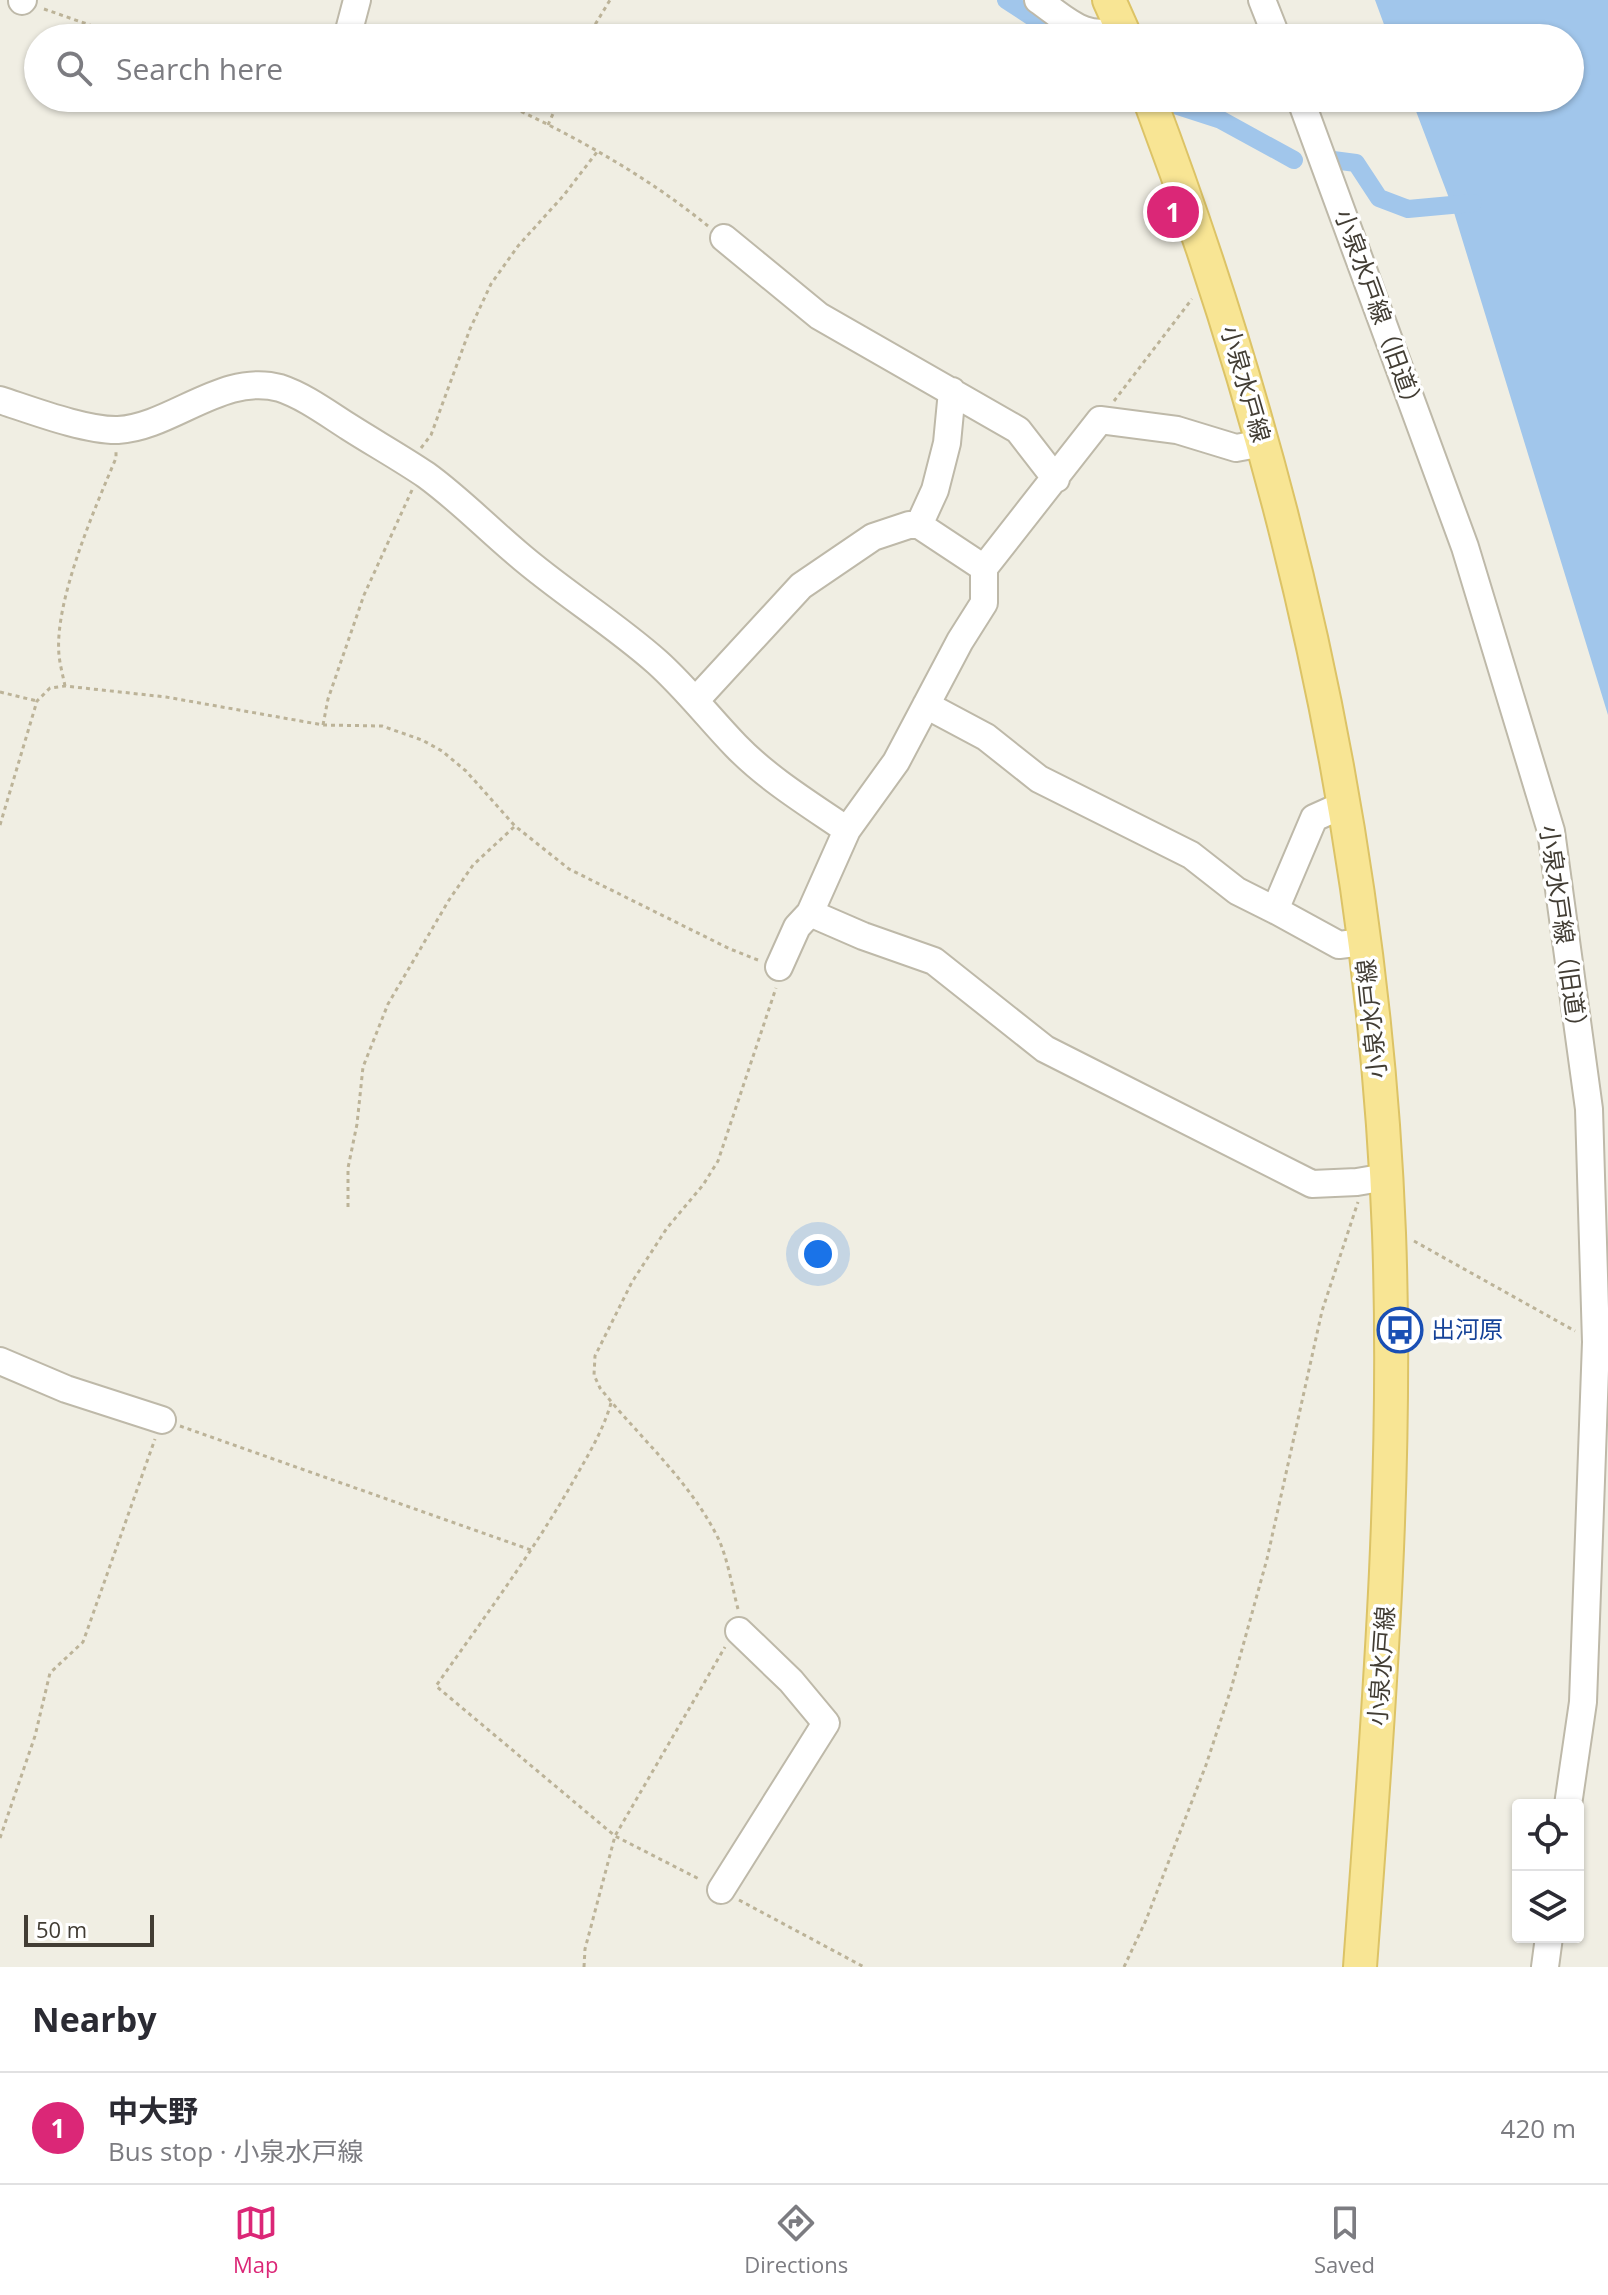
<!DOCTYPE html>
<html lang="en">
<head>
<meta charset="utf-8">
<style>
  body { margin:0; font-family:"Open Sans","Noto Sans JP",sans-serif; background:#f7f7f7; color:#2b2b33 }
  .controls { position:absolute; right:24px; bottom:24px; display:grid; overflow:hidden; border-radius:8px; box-shadow:0 2px 6px #0004 }
  .controls button { width:72px; height:72px; display:grid; place-items:center; padding:0; border:0; border-bottom:2px solid #e1e1e2; background:#fff; color:#2b2b33; font:40px sans-serif }
  .scale { position:absolute; left:24px; bottom:20px; width:130px; box-sizing:border-box; padding-left:8px; border:4px solid #423d34; border-top:0; font-size:22px; line-height:28px; white-space:nowrap; color:#423d34; -webkit-text-stroke:6px #fff; paint-order:stroke }
  .you { position:absolute; left:818px; top:1254px; width:28px; height:28px; margin:-20px; border:6px solid #fff; border-radius:50%; background:#1a73e8; box-shadow:0 0 0 12px #1a73e833 }
  .badge { display:grid; place-items:center; width:52px; height:52px; border-radius:50%; background:#db2777; color:#fff; font-size:26px; font-weight:700 }
  .pin { position:absolute; translate:-50% -50%; border:4px solid #fff; box-shadow:0 2px 8px #0006 }
  .list { margin:0; padding:0; list-style:none }
  h2 { display:flex; justify-content:space-between; align-items:center; height:104px; margin:0; padding:0 32px; font-size:34px }
  h2 small { font-size:26px; font-weight:400; color:#7c7c81 }
  .list li { display:grid; grid-template-columns:52px 1fr auto; gap:24px; align-items:center; box-sizing:border-box; height:112px; padding:0 32px; border-top:2px solid #e1e1e2 }
  .list b { display:block; font-size:30px; white-space:nowrap }
  .list p { margin:0; font-size:26px; white-space:nowrap; color:#7c7c81 }
  .list em { font-size:26px; font-style:normal; color:#7c7c81 }
  .icon { flex:none; width:44px; height:44px; fill:none; stroke:currentColor; stroke-width:2; stroke-linecap:round; stroke-linejoin:round }
  .map { position:relative; flex:none; width:1608px; height:1967px; overflow:hidden }
  .search { position:absolute; background:#fff; box-shadow:0 2px 6px #0004; left:24px; right:24px; top:24px; height:88px; display:flex; align-items:center; gap:20px; box-sizing:border-box; padding:0 28px; border-radius:44px; color:#7c7c81; font-size:30px }
  .sheet { height:216px; background:#fff }
  nav { display:flex; justify-content:space-around; align-items:center; box-sizing:border-box; height:112px; border-top:2px solid #e1e1e2; background:#fff; font-size:22px; color:#7c7c81 }
  nav a { display:grid; justify-items:center; gap:4px }
  nav .on { color:#db2777 }
  .map>svg:first-child { display:block }
</style>
</head>
<body>
<div class="map">
<svg width="1608" height="1967" viewBox="0 0 1608 1967">
  <rect width="100%" height="100%" fill="#f0eee3"/>
  <!-- water -->
  <path fill="#a1c6eb" d="M1375,0H1608V715L1452,206L1411,98H1570V38H1389Z"/>
  <g fill="none" stroke-linecap="round" stroke-linejoin="round">
    <!-- canal -->
    <path stroke="#a1c6eb" stroke-width="18" d="M1006,0L1064,38
      M1153,98L1221,120L1294,160
      M1333,160L1356,163L1379,198L1408,209L1473,203"/>
    <!-- minor casing -->
    <g stroke="#beb9a9" stroke-width="30">
      <path id="minor" d="M1038,0C1067,20 1086,43 1122,28
        M1262,0L1277,38
        M22,1L23,0
        M347,38L357,0
        M1300,98L1465,547L1551,831L1589,1109L1596,1342L1583,1702L1568,1805
        M724,238L819,316L1018,430L1056,479
        M0,400C31,410 86,431 118,430C172,427 223,372 280,388C304,396 327,413 349,427C374,443 401,458 426,475C459,499 487,528 518,554C562,592 613,623 657,662C686,688 709,718 736,746C768,779 809,804 847,830
        M919,525L935,490L947,443L952,391
        M696,700L801,586L873,537L909,525H919L984,568
        M926,705L986,737L1039,779L1191,855L1237,891L1275,910
        M1343,805L1314,818L1275,910L1339,945L1363,942
        M810,913L863,936L934,961L1045,1049L1312,1184L1357,1182L1386,1177
        M779,967L797,927L810,913L847,830L896,762L960,641L984,603V568L1100,420L1177,430L1236,448L1263,443
        M0,1361L66,1389L162,1420
        M721,1890L826,1723L791,1681L739,1631
        M1545,1967L1549,1937"/>
    </g>
    <!-- major casing -->
    <g stroke="#dcc366" stroke-width="36">
      <path id="major" d="M1109,0L1126,38
        M1149,98C1286,461 1374,844 1389,1233C1398,1479 1378,1722 1360,1967"/>
    </g>
    <!-- path -->
    <path stroke="#bcb398" stroke-width="3" stroke-dasharray="4 4" stroke-linecap="butt" d="M44,9L127,38
      M587,38L610,0
      M492,98C568,132 644,174 708,226
      M548,125L560,98
      M1114,401L1192,299
      M421,448L431,435L470,329L491,284L518,246L564,195L597,152
      M65,686C63,676 60,665 59,655C54,601 95,508 116,458V452
      M0,692L37,701
      M323,725L328,699L364,595L412,490
      M0,825L37,701L50,688L65,686L166,697L323,725L382,726L422,740L442,751L466,771L515,826L569,869L730,949L758,960
      M348,1207V1168L357,1124L363,1067L388,1004L449,900L473,865L514,827
      M1414,1241L1575,1331
      M611,1403C603,1431 588,1455 574,1480C533,1552 483,1619 436,1686L615,1836L701,1880
      M180,1426L531,1550
      M738,1609C732,1587 728,1559 718,1538C690,1481 639,1437 600,1388L594,1375L595,1356L632,1282L667,1228L703,1185L718,1161L776,988
      M0,1838L35,1736L50,1673L83,1642L155,1439
      M739,1900L864,1967
      M584,1967L585,1949L615,1836L725,1647
      M1124,1967L1146,1920L1206,1765L1231,1689L1267,1559L1322,1311L1358,1202"/>
    <!-- minor -->
    <use href="#minor" stroke="#fff" stroke-width="26"/>
    <!-- major -->
    <use href="#major" stroke="#f8e594" stroke-width="32"/>
  </g>
  <!-- icons -->
  <defs>
    <g id="bus-ring" transform="scale(2.3)"><circle r="9.5" fill="#fff" stroke="#1a4fb4" stroke-width="1.5"/><path d="M-5-6H5V4H4V6H2V4H-2V6H-4V4H-5ZM-3.5-4V0h7V-4ZM-3.5 1.2v1.5H-2V1.2ZM2 1.2v1.5H3.5V1.2Z" fill="#1a4fb4"/></g>
  </defs>
  <g fill-rule="evenodd">
    <use href="#bus-ring" x="1400" y="1330"/>
  </g>
  <g text-anchor="middle" stroke-width="7" stroke-linejoin="round" paint-order="stroke">
    <!-- street labels -->
    <g font-size="24" fill="#423d34" stroke="#fff">
      <text transform="translate(1379 312) rotate(70)" y="8">小泉水戸線（旧道）</text>
      <text transform="translate(1245 384) rotate(74)" y="8">小泉水戸線</text>
      <text transform="translate(1563 932) rotate(82)" y="8">小泉水戸線（旧道）</text>
      <text transform="translate(1372 1019) rotate(-96)" y="8">小泉水戸線</text>
      <text transform="translate(1382 1666) rotate(-86)" y="8">小泉水戸線</text>
    </g>
    <!-- transit labels -->
    <g font-size="24" fill="#164399" stroke="#fff" text-anchor="start">
      <text x="1431" y="1338">出河原</text>
    </g>
  </g>
</svg>
<div class="controls">
<button><svg class="icon" aria-label="locate" viewBox="0 0 24 24"><circle cx="12" cy="12" r="6"/><path d="M12 2v4M12 18v4M2 12h4M18 12h4"/></svg></button>
<button><svg class="icon" aria-label="layers" viewBox="0 0 24 24"><path d="M12 4l9 5-9 5-9-5zM3 14l9 5 9-5"/></svg></button>
</div>
<div class="scale">50 m</div>
<div class="you"></div>
<div class="pin badge" style="left:1173px;top:212px">1</div>
<div class="search"><svg class="icon" aria-label="search" viewBox="0 0 24 24"><circle cx="10" cy="10" r="6"/><path d="M15 15l6 6"/></svg>Search here</div>
</div>
<section class="sheet">
<h2>Nearby<small></small></h2>
<ul class="list">
<li><span class="badge">1</span><div><b>中大野</b><p>Bus stop · 小泉水戸線</p></div><em>420 m</em></li>
</ul>
</section>
<nav>
<a class="on"><svg class="icon" aria-label="map" viewBox="0 0 24 24"><path d="M3 6l6-2 6 2 6-2v14l-6 2-6-2-6 2zM9 4v14M15 6v14"/></svg>Map</a>
<a><svg class="icon" aria-label="directions" viewBox="0 0 24 24"><path d="M12 3l9 9-9 9-9-9zM9 14v-3h6M13 9l2 2-2 2"/></svg>Directions</a>
<a><svg class="icon" aria-label="saved" viewBox="0 0 24 24"><path d="M7 4h10v16l-5-4-5 4z"/></svg>Saved</a>
</nav>
</body>
</html>
